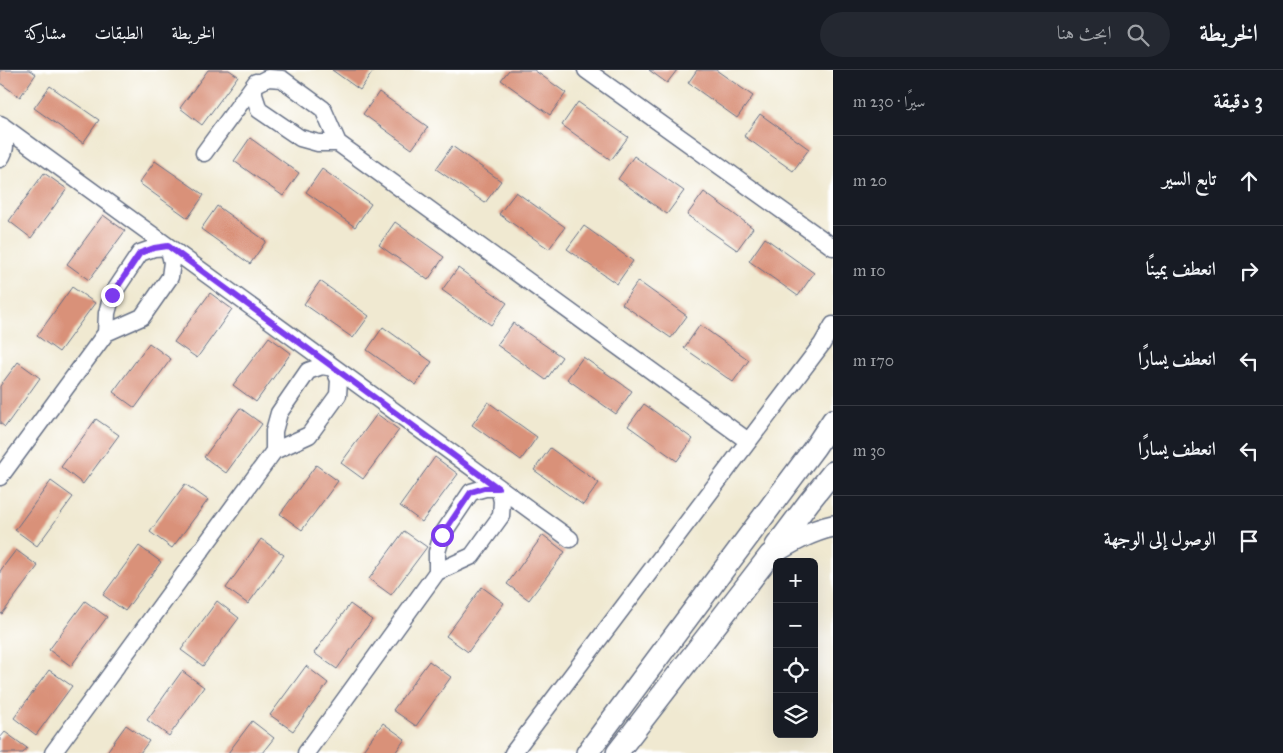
<!DOCTYPE html>
<html lang="ar">
<head>
<meta charset="utf-8">
<style>
  body { margin:0; font-family:"IM FELL Great Primer",Amiri,serif; background:#242831; color:#f1f3f6; direction:rtl }
  .controls { position:absolute; right:15px; bottom:15px; display:grid; overflow:hidden; border-radius:8px; box-shadow:0 5px 20px #0002 }
  .controls button { width:45px; height:45px; display:grid; place-items:center; padding:0; border:0; border-bottom:1px solid #363941; background:#171b24; color:#f1f3f6; font:25px sans-serif }
  .stop { position:absolute; width:15px; height:15px; margin:-11px; border:4px solid #7c3aed; border-radius:50%; background:#fff }
  .stop.end { background:#7c3aed; border-color:#fff; box-shadow:0 1px 5px #0008 }
  .list { margin:0; padding:0; list-style:none }
  h2 { display:flex; justify-content:space-between; align-items:center; height:65px; margin:0; padding:0 20px; font-size:21px }
  h2 small { font-size:16px; font-weight:400; color:#9ea1a6 }
  .list li { display:grid; grid-template-columns:32px 1fr auto; gap:15px; align-items:center; box-sizing:border-box; height:90px; padding:0 20px; border-top:1px solid #363941 }
  .list b { display:block; font-size:19px; white-space:nowrap }
  .list em { font-size:16px; font-style:normal; color:#9ea1a6 }
  .icon { flex:none; width:28px; height:28px; fill:none; stroke:currentColor; stroke-width:2; stroke-linecap:round; stroke-linejoin:round }
  .map { position:relative; flex:none; width:833px; height:683px; overflow:hidden; direction:ltr }
  header { display:flex; align-items:center; gap:30px; box-sizing:border-box; height:70px; padding:0 25px; background:#171b24; border-bottom:1px solid #363941 }
  header strong { font-size:24px }
  nav { display:flex; gap:28px; margin-inline-start:auto; font-size:18px }
  .search { width:350px; height:45px; background:#242831; display:flex; align-items:center; gap:12px; box-sizing:border-box; padding:0 18px; border-radius:28px; color:#9ea1a6; font-size:19px }
  main { display:flex }
  aside { flex:1; background:#171b24 }
  .map>svg:first-child { display:block }
</style>
</head>
<body>
<header>
<strong>الخريطة</strong>
<div class="search"><svg class="icon" aria-label="search" viewBox="0 0 24 24"><circle cx="10" cy="10" r="6"/><path d="M15 15l6 6"/></svg>ابحث هنا</div>
<nav><a>الخريطة</a><a>الطبقات</a><a>مشاركة</a></nav>
</header>
<main>
<aside>
<h2>3 دقيقة<small>سيرًا · 230 m</small></h2>
<ul class="list">
<li><svg class="icon" aria-label="ahead" viewBox="0 0 24 24"><path d="M12 20V5M6 11l6-6 6 6"/></svg><div><b>تابع السير</b></div><em>20 m</em></li>
<li><svg class="icon" aria-label="right" viewBox="0 0 24 24"><path d="M7 20v-9h11M14 6l5 5-5 5"/></svg><div><b>انعطف يمينًا</b></div><em>10 m</em></li>
<li><svg class="icon" aria-label="left" viewBox="0 0 24 24"><path d="M17 20v-9H6M10 6l-5 5 5 5"/></svg><div><b>انعطف يسارًا</b></div><em>170 m</em></li>
<li><svg class="icon" aria-label="left" viewBox="0 0 24 24"><path d="M17 20v-9H6M10 6l-5 5 5 5"/></svg><div><b>انعطف يسارًا</b></div><em>30 m</em></li>
<li><svg class="icon" aria-label="arrive" viewBox="0 0 24 24"><path d="M6 21V4h12l-3 4 3 4H6"/></svg><div><b>الوصول إلى الوجهة</b></div></li>
</ul>
</aside>
<div class="map">
<svg width="833" height="683" viewBox="0 0 833 683">
  <rect width="100%" height="100%" fill="#fff"/>
  <filter id="ink" filterUnits="userSpaceOnUse"><feTurbulence type="fractalNoise" baseFrequency=".02" numOctaves="2"/><feDisplacementMap in="SourceGraphic" scale="10" xChannelSelector="R" yChannelSelector="G"/><feConvolveMatrix kernelMatrix="1 2 1 2 8 2 1 2 1" color-interpolation-filters="sRGB"/></filter>
  <filter id="wash" filterUnits="userSpaceOnUse"><feTurbulence type="fractalNoise" baseFrequency=".0096" numOctaves="4" result="noise"/><feDisplacementMap in="SourceGraphic" scale="20" xChannelSelector="R" yChannelSelector="G"/><feGaussianBlur stdDeviation="1.12" result="paint"/><feColorMatrix in="noise" values="0 0 0 0 0 0 0 0 0 0 0 0 0 0 0 0 0 1.4 0 .05"/><feComposite in="paint" operator="in"/></filter>
  <g filter="url(#wash)">
    <rect width="100%" height="100%" fill="#f0e9d1"/>
    <g id="blocks">
      <!-- building -->
      <path fill="#d99179" d="M0,0H30L36,4L20,27L0,13Z
        M208,0H229L238,6L202,55L180,38Z
        M332,0H374L360,20Z
        M509,0H534L566,23L550,45L501,10Z
        M649,0H677L667,13Z
        M697,0H716L753,26L737,48L688,13Z
        M50,16L99,50L83,73L34,38Z
        M379,22L428,57L412,79L363,44Z
        M578,32L628,67L611,90L562,55Z
        M760,44L809,79L793,101L744,66Z
        M250,68L299,103L283,126L234,91Z
        M452,76L501,111L485,133L436,99Z
        M634,86L684,121L667,144L618,109Z
        M155,91L204,125L188,148L139,113Z
        M322,99L371,134L355,157L306,122Z
        M44,103L67,119L31,168L9,151Z
        M516,122L565,157L549,179L499,144Z
        M704,122L753,158L737,180L687,145Z
        M217,136L266,171L250,194L201,159Z
        M103,145L125,161L89,210L67,194Z
        M395,152L444,187L428,210L379,175Z
        M584,156L633,191L617,214L567,179Z
        M765,168L814,203L798,226L749,191Z
        M458,198L507,233L491,255L442,220Z
        M320,211L369,246L353,268L304,234Z
        M638,211L687,246L671,268L622,234Z
        M72,217L95,233L59,282L37,266Z
        M210,223L232,239L197,288L174,272Z
        M513,253L562,287L546,310L497,275Z
        M700,255L749,290L733,312L684,278Z
        M383,257L432,292L416,315L367,280Z
        M269,267L291,283L256,332L233,315Z
        M149,273L171,289L135,338L113,322Z
        M583,287L632,321L616,344L567,309Z
        M18,292L40,308L5,357L0,353V316Z
        M488,332L537,367L521,390L472,355Z
        M644,334L693,369L677,391L628,356Z
        M240,338L262,354L226,403L204,387Z
        M377,344L399,360L363,409L341,393Z
        M96,349L119,365L83,414L61,397Z
        M550,378L599,413L583,435L534,400Z
        M435,387L458,404L422,452L400,436Z
        M316,395L338,411L302,460L280,444Z
        M51,411L73,427L37,476L15,460Z
        M185,414L208,430L172,478L150,462Z
        M404,461L427,477L391,525L369,509Z
        M543,465L565,482L529,530L507,514Z
        M261,469L284,485L248,534L226,518Z
        M139,476L161,492L125,541L103,525Z
        M16,480L38,496L2,544L0,543V501Z
        M482,517L504,533L468,582L446,566Z
        M85,531L107,547L71,596L49,580Z
        M217,531L239,548L203,596L181,580Z
        M350,534L372,550L337,599L314,583Z
        M429,591L451,607L416,656L393,640Z
        M306,596L328,613L293,661L270,645Z
        M49,600L72,616L36,665L14,648Z
        M182,601L204,617L169,666L147,650Z
        M252,651L274,668L262,683H228Z
        M383,653L405,669L395,683H361Z
        M126,655L149,671L140,683H106Z
        M5,662L27,678L23,683H0V668Z"/>
    </g>
  </g>
  <g filter="url(#ink)">
    <use href="#blocks" fill-opacity="0" stroke="#667086" stroke-width="1"/>
    <g fill="none" stroke-linecap="round" stroke-linejoin="round">
      <!-- minor casing -->
      <g stroke="#667086" stroke-width="19">
        <path id="minor" d="M586,0L833,177
          M0,54L570,469
          M0,55H2C5,67 8,79 0,89
          M338,73H318L300,68L259,40L254,25V15L268,8L282,9L323,39L338,73L748,371
          M204,83L256,12
          M0,407L106,263L142,247L170,207L172,192L168,177L154,178L140,183L112,225L107,243L106,263
          M53,683L274,381L309,365L338,325L339,310L334,298L322,296L308,301L279,343L274,361V381
          M306,683L437,502L472,486L501,446L502,431L499,418H485L471,422L442,465L437,482V502
          M513,683L822,274L833,255"/>
      </g>
      <!-- major casing -->
      <g stroke="#667086" stroke-width="24">
        <path id="major" d="M776,476L809,432L833,402
          M587,683L815,377L833,350
          M617,683L770,485C791,472 810,461 833,456"/>
      </g>
      <!-- minor -->
      <use href="#minor" stroke="#fff" stroke-width="16"/>
      <!-- major -->
      <use href="#major" stroke="#fff" stroke-width="21"/>
    </g>
  </g>
  <g fill="none" stroke-linecap="round" stroke-linejoin="round" filter="url(#ink)">
    <!-- route -->
    <path stroke="#7c3aed" stroke-width="6" d="M112,225L140,183L154,178L168,176L498,418H484L471,422L442,465"/>
  </g>
</svg>
<div class="controls">
<button>+</button>
<button>−</button>
<button><svg class="icon" aria-label="locate" viewBox="0 0 24 24"><circle cx="12" cy="12" r="6"/><path d="M12 2v4M12 18v4M2 12h4M18 12h4"/></svg></button>
<button><svg class="icon" aria-label="layers" viewBox="0 0 24 24"><path d="M12 4l9 5-9 5-9-5zM3 14l9 5 9-5"/></svg></button>
</div>
<div class="stop" style="left:442px;top:465px"></div>
<div class="stop end" style="left:112px;top:225px"></div>
</div>
</main>
</body>
</html>
